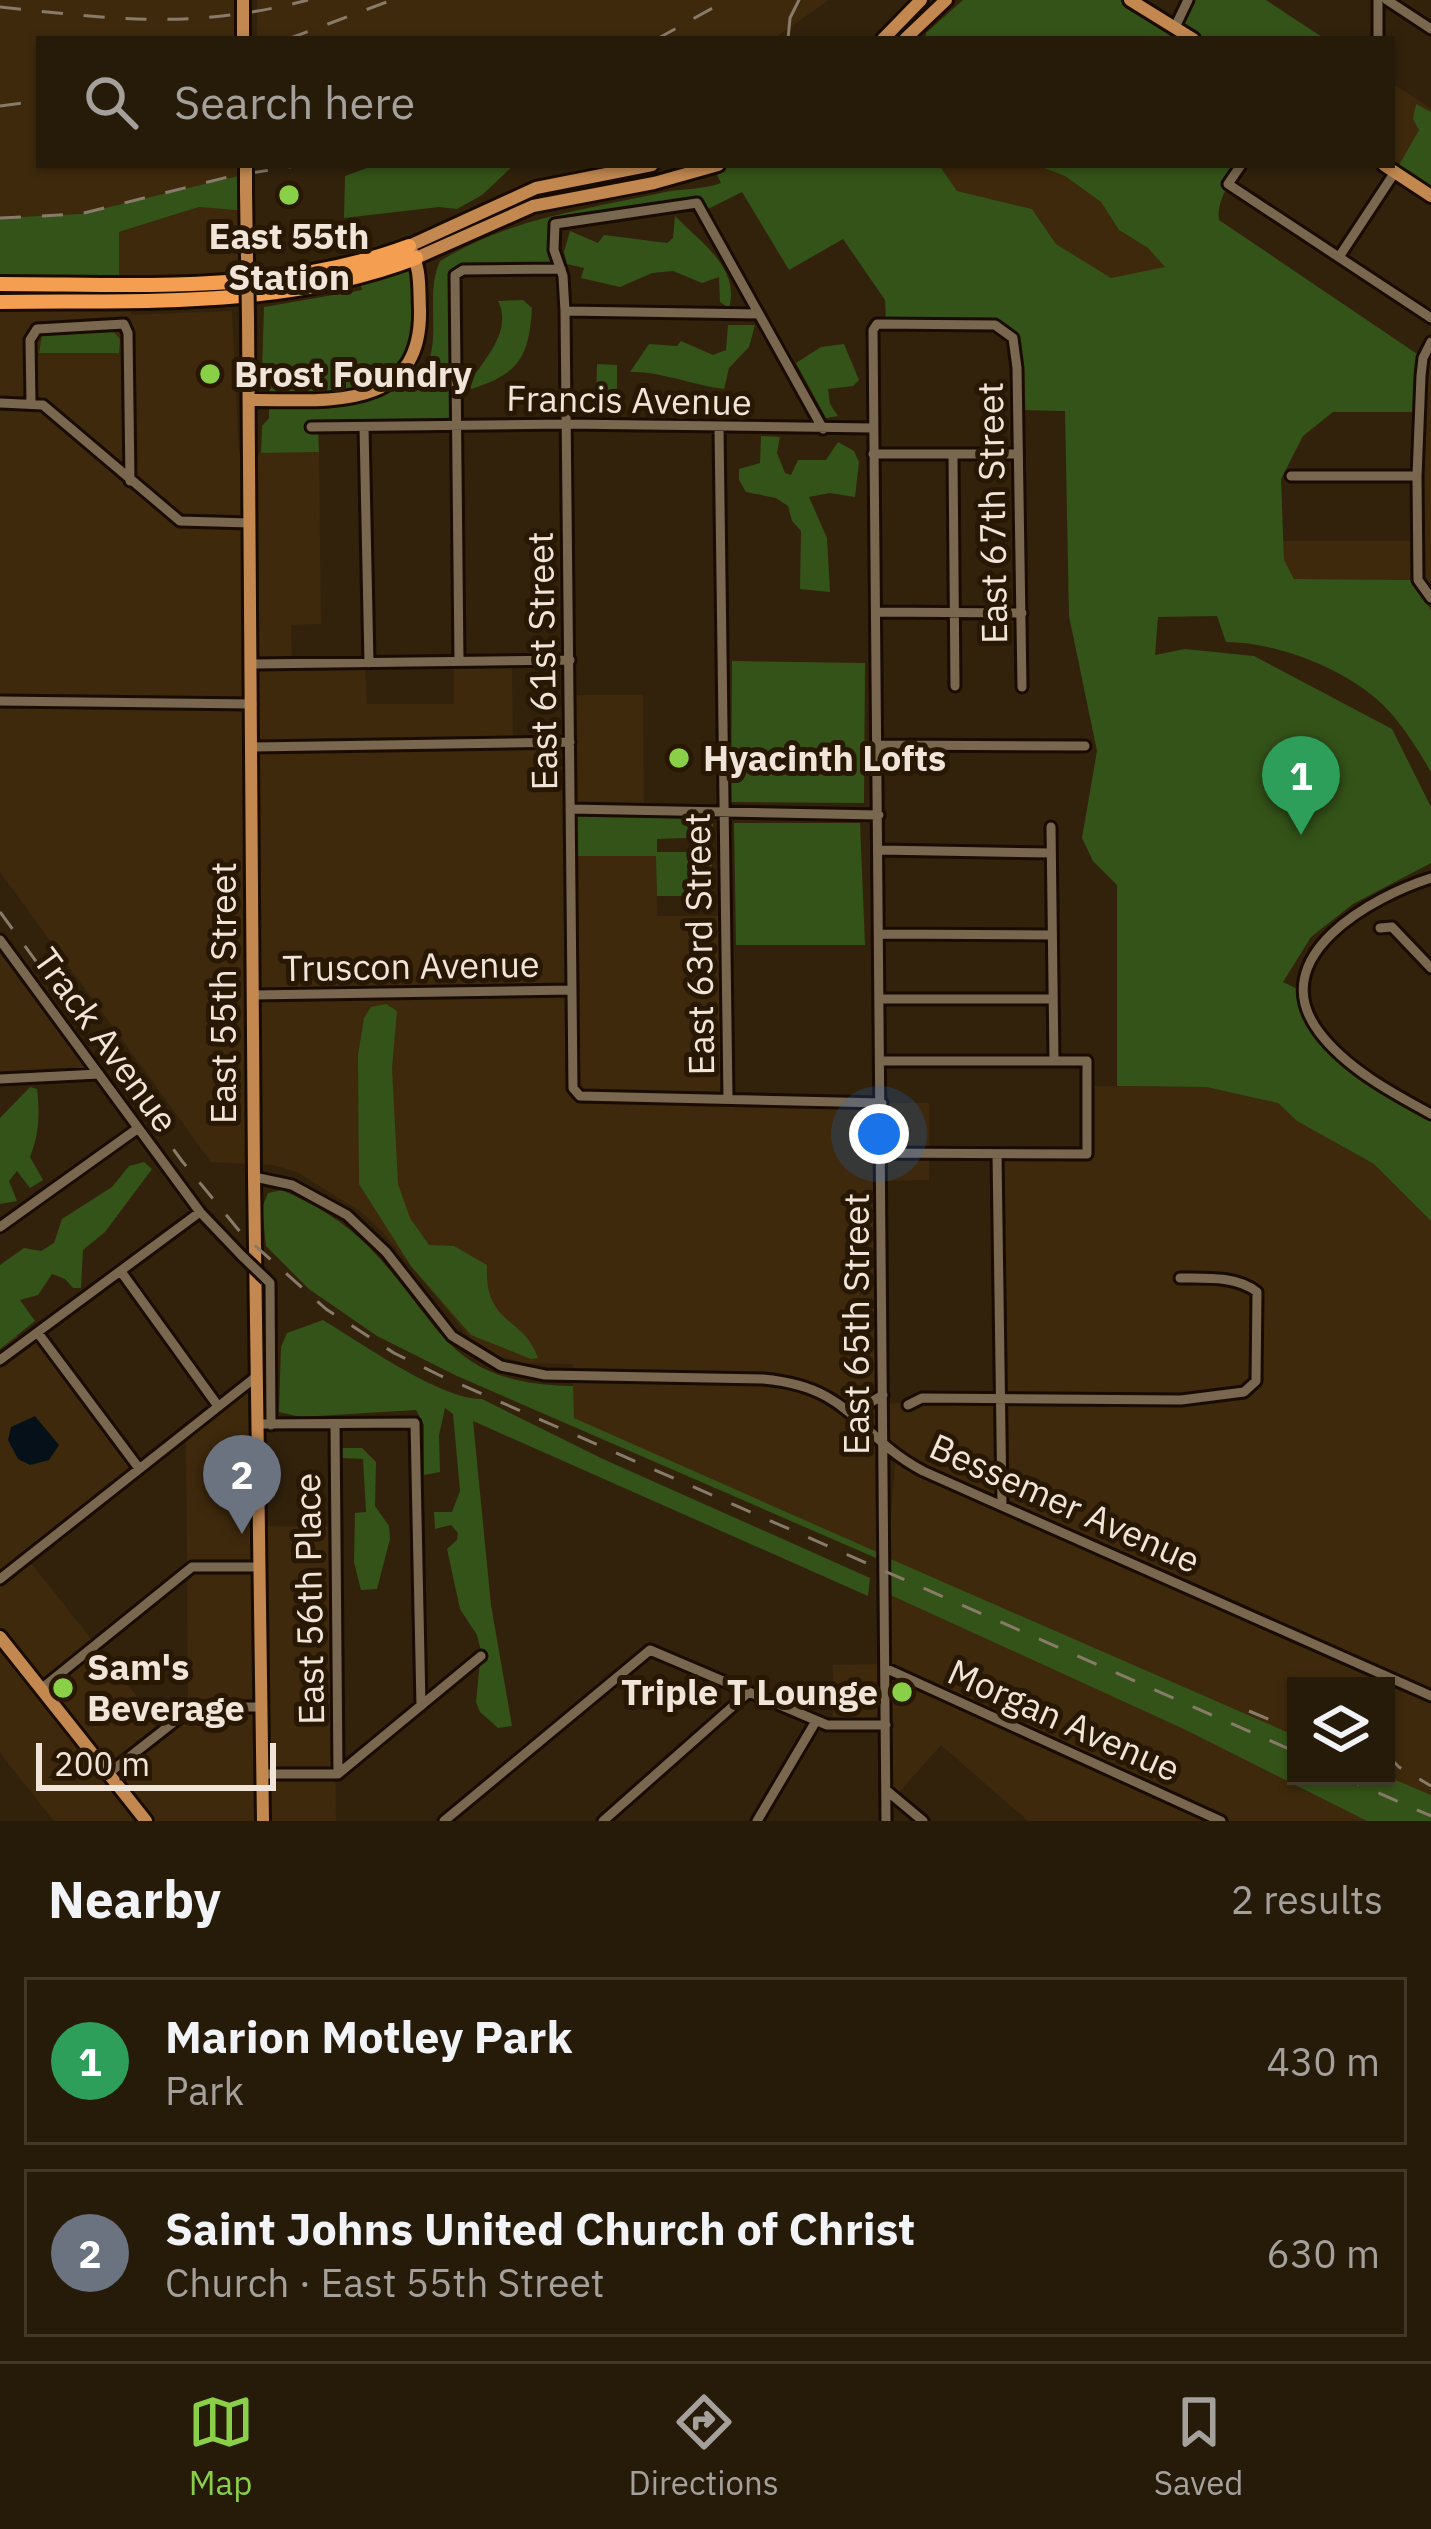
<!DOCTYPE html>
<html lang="en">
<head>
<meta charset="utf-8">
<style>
  body { margin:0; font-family:"IBM Plex Sans",sans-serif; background:#2e2312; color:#f1f3f6 }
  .controls { position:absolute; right:36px; bottom:36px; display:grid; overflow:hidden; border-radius:0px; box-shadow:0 3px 9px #0004 }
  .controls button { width:108px; height:108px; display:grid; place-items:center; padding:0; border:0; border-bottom:3px solid #42382a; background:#261a09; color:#f1f3f6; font:60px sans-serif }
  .scale { position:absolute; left:36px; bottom:30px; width:240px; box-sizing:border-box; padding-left:12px; border:6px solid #f0e5d8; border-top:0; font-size:33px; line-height:42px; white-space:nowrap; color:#f0e5d8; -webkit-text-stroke:9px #281803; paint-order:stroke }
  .you { position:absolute; left:879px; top:1134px; width:42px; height:42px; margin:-30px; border:9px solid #fff; border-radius:50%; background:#1a73e8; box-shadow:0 0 0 18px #1a73e833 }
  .badge { display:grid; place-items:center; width:78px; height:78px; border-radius:50%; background:#89cf48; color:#fff; font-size:39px; font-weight:700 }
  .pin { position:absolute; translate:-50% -99px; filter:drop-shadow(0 3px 6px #0008) }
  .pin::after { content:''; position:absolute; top:63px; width:42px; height:36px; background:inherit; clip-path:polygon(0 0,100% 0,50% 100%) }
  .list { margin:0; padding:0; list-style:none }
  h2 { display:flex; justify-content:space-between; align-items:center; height:156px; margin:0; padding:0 48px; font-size:51px }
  h2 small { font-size:39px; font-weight:400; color:#a4a19c }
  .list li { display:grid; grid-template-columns:78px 1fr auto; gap:36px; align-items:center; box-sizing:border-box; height:168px; margin:0 24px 24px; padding:0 24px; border:3px solid #42382a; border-radius:0px }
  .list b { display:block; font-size:45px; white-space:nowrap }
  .list p { margin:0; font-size:39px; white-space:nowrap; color:#a4a19c }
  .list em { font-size:39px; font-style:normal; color:#a4a19c }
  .icon { flex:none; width:66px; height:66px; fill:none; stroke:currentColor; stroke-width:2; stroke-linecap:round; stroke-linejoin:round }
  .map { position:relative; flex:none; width:1431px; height:1821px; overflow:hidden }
  .search { position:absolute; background:#261a09; box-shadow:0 3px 9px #0004; left:36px; right:36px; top:36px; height:132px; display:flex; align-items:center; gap:30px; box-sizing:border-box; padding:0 42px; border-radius:0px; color:#a4a19c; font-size:45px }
  .sheet { height:540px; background:#261a09 }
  nav { display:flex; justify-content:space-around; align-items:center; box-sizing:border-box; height:168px; border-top:3px solid #42382a; background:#261a09; font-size:33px; color:#a4a19c }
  nav a { display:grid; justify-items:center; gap:6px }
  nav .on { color:#89cf48 }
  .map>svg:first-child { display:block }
</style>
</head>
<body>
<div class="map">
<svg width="1431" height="1821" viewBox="0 0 1431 1821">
  <rect width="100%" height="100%" fill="#32220c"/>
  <!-- built -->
  <path fill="#3e290c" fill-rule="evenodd" d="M0,0H243V39H39V165H246V174L80,214L0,218Z
    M257,0H829L773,39H257Z
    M1392,83L1431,109V119L1395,172L1392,165Z
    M939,165H1036L1065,176L1101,202L1119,230L1148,248L1166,268L1110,278L1056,244L1032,209L957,191Z
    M199,207L247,211L248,282L119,285L118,233Z
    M130,300L131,315L232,311L239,453L319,452L321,624L291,625L292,669L365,668L367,704H454V667L512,666L513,748L575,747V695H643L644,814L656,815L657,916H719L721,1103L865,1106L873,1112L877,1552L573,1418V1364L524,1363L496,1355L469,1337L385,1235L361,1212L297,1172L273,1165L211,1162L0,872V409H32L46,414L133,489L134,484L43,405L0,403V309Z
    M1431,351V593L1423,581L1422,427Z
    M1283,541H1418V580L1294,579L1284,560Z
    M0,940L99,1074L86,1071L0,1073Z
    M1087,1086L1206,1087L1278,1103L1297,1121L1374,1164L1431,1221V1821H1028L941,1745L895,1797L886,1789V1725H833V1665L884,1664L886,1571L896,1456L884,1448L883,1404L999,1398L997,1154H1086ZM1296,1686H1386V1776H1296Z
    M882,1103H929V1180L882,1181Z
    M0,1309L20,1340L35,1328L138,1474L31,1563L161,1727L188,1704L186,1434L248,1388L252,1526L332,1527L336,1821H54L0,1753Z"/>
  <!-- green -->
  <path fill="#345318" d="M963,0H1130L1174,27L1188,0H1266L1325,39H926V33Z
    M1416,104L1431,112V196L1395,172L1419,130L1413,119Z
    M375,165H514L482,195L457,209L439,207L344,218L345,176Z
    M718,165H939L957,191L1032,209L1056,244L1111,278L1165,267L1148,248L1119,230L1101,202L1065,176L1036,165H1241C1231,181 1216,201 1219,220L1423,358L1418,412H1333L1303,436L1281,479L1284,560L1294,579L1418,580L1431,611V772C1417,748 1401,722 1381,703C1344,668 1276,642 1226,642L1217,616L1158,617L1155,655L1185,649L1254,656L1392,729L1431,807V863L1353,904L1311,937L1283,982L1306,993L1319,1032L1353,1063L1431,1114V1221L1374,1164L1297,1121L1278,1103L1206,1087L1117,1086V885L1093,861L1082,838L1097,751L1069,616L1065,411L1018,410L1017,350L1006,330L886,322L885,300L843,239L789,270L742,192L702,212L698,204L555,225L561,269L457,272L456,426L318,428L319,452L261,453L262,426L269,418V385L262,370L264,307L362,290L359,277L416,258L419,271L410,362L427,367C441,333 425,293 440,261C513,217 584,210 665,192C685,188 703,190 721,183L713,166Z
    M246,174L247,211L199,207L119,232V285L0,284V218L80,214Z
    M675,216C698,240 741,268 729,308L720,302L719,277L702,283L673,271L652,273L620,287L581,278L584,268L567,264L564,252L570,231L598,243L604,235L667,243L673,238Z
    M523,300L532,308C529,357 519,374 471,389L469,383C485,359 513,330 498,301Z
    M728,325H755L749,347L729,368L724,389C692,385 660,371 630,372L649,344L677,346L681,341L713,355L726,350Z
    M113,331L120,339L119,353H39L42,336Z
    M844,344L859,380L853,386L828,389L830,404L838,416L826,418L796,363L821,347Z
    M597,364L617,365V415H596Z
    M761,436L780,437L777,453L785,473L791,475L798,460H826L838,442L854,451L859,462L855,497L830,493L809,497L827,538L830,592L800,589L801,531L792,521L788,506L776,498L746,492L739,480V469L760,463Z
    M732,661L865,663L864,803L731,802Z
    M577,815L713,816V837L657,839V852H711L713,896H657L656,856H578Z
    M734,823H860L865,945H736Z
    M386,1004L397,1011L392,1068L398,1184L410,1218L429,1245L454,1246L487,1265C484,1326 523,1315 538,1358L531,1359L471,1335L411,1266L359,1184L358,1055L364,1018L371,1007Z
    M30,1087L37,1089C40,1114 39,1134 30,1157L43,1180L30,1188L17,1171L9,1181L17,1201L0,1204V1118Z
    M144,1162L152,1169L105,1232L83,1250L81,1288H73L65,1279L52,1274L38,1295L20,1300L35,1321L0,1349V1265L24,1248L41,1251L54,1243L62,1219L112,1187L129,1166Z
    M282,1190C314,1204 343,1221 368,1246C444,1324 444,1384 573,1386L574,1418L877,1552L876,1558L457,1376L377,1336L309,1289L266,1246L262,1208L268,1193Z
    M323,1320C360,1342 441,1400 482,1399L603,1459L870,1578L868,1596L473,1421L491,1605L512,1726L498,1728L480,1712L476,1702L481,1651L477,1635L460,1609L447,1549L457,1540L458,1533L451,1525L435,1529L434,1512H452L460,1491L453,1414L445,1408L439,1435L440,1472L424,1475V1425L416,1410L301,1417L279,1412L281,1347L287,1333Z
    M341,1448H362L376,1462L375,1506L389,1526L390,1539L377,1589L361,1590L354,1562L355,1513L366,1512L363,1459L341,1458Z
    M886,1557L1296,1736V1776H1386L1431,1795V1821H1367L1186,1730L886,1593Z"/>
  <!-- water -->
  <path fill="#051018" d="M35,1416L59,1445L49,1460L30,1465L18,1459L8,1440L11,1427Z"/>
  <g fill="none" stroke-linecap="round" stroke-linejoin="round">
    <!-- minor casing -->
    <g stroke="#190b00" stroke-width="15">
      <path id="minor" d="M1387,0L1431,29
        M1175,27L1188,0
        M1378,39V0
        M1241,165L1228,184L1431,318
        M1339,257L1395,172
        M565,311L759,314
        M1431,342L1423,358L1421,376L1417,476L1418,580L1431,598
        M0,403L43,405L180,521L250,523
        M31,403L30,340L37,329L124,324L128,333L130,481
        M311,427L565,424L873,428
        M364,427L369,663
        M719,428L728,1099
        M823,429L697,203L555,224L554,250L563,276L565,311L573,1088L580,1096L882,1103
        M873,454H1018
        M953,455L955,686
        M1291,476H1417
        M876,612L1022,613
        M459,661L455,275L463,270L561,269
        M252,664L570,660
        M0,701L252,704
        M879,745L1085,746
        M252,747L570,742
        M570,809L879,815
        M1051,827L1054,1061
        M879,850L1051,853
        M1431,878C1374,896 1262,956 1319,1032C1346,1068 1392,1093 1431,1114
        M1380,928L1392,927L1431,968
        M880,934L1052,935
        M0,940L200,1212L242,1256
        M252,995L572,990
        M881,999H1053
        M0,1079L99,1074
        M882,1153L1087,1154V1061H882
        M997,1154L1002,1505
        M254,1177L292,1185L347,1215L386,1252L452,1336L501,1366L545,1375L763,1379C854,1387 855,1435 923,1471L1431,1696
        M0,1227L137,1129
        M122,1273L218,1406
        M266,1279L270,1283L271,1425
        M38,1333L138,1467
        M0,1360L200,1212
        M908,1405L922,1398L1181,1400L1244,1392L1256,1381L1257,1292C1237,1276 1206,1278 1180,1278
        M854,1412L883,1395
        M257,1424L415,1423L421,1706
        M335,1424L338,1774
        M0,1579L257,1376
        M885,1668L1221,1821
        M41,1689L192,1567H259
        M109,1773L193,1707H262
        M263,1774H338L481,1656
        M886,1790L923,1821
        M444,1821L650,1650L827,1725H886
        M603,1821L749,1692
        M757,1821L816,1721
        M886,1821L873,330L877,324L995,325L1013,338L1017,368L1022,687"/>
    </g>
    <!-- major casing -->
    <g stroke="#190b00" stroke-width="18">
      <path id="major" d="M1130,0L1193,39
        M883,39L921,0
        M905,39L946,0
        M1384,165L1431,196
        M246,191L247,260
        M416,258L533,206L654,183L718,165
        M248,319L254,1177L263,1821
        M249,400C323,399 422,415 420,310C419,287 421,267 409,246L536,188L652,165
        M0,1637L146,1821"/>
    </g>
    <!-- highway casing -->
    <g stroke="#190b00" stroke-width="20">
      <path id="highway" d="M0,284C137,284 278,295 409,246
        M0,302C140,300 283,309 416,258"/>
    </g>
    <!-- minor -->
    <use href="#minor" stroke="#79674f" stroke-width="9"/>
    <!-- major -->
    <use href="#major" stroke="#c28850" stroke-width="12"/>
    <!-- highway -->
    <use href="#highway" stroke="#f39e50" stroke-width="14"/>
    <!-- tram -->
    <path stroke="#887b69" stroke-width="3" d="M788,39L790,18L799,0"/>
    <!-- rail -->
    <path stroke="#887b69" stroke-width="3" stroke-dasharray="21 21" stroke-linecap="butt" d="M0,7C115,19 193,30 308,0
      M288,39L392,0
      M657,39L727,0
      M0,106L39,101
      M0,218L80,214L232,176L302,165
      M0,912L182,1161L241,1233L326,1309L394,1353L439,1375L1296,1752
      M1249,1711L1296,1731
      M1386,1754L1399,1767L1431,1786
      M1340,1776L1431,1816"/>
    <!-- minor-bridge casing -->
    <g stroke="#190b00" stroke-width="15" stroke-linecap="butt">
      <path id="minor-bridge" d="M242,1256L266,1279"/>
    </g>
    <!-- major-bridge casing -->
    <g stroke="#190b00" stroke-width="18" stroke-linecap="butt">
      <path id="major-bridge" d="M243,0V39
        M246,165V191
        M247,260L248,319"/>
    </g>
    <!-- minor-bridge -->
    <use href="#minor-bridge" stroke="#79674f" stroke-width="9"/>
    <!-- major-bridge -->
    <use href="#major-bridge" stroke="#c28850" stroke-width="12"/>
  </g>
  <!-- markers -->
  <g fill="#89cf48" stroke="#281803" stroke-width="4.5">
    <circle cx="289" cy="195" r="12"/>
    <circle cx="210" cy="374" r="12"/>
    <circle cx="679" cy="758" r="12"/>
    <circle cx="63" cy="1688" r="12"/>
    <circle cx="902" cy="1692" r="12"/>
  </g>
  <g text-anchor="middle" stroke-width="10" stroke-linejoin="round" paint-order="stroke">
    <!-- poi labels -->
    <g font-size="36" font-weight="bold" fill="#f0e5d8" stroke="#281803" text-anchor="start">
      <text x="289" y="249" text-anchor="middle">East 55th<tspan x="289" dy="41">Station</tspan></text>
      <text x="234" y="387">Brost Foundry</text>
      <text x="703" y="771">Hyacinth Lofts</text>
      <text x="87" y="1680">Sam's<tspan x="87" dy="41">Beverage</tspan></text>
      <text x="878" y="1705" text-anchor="end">Triple T Lounge</text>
    </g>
    <!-- street labels -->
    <g font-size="36" fill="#f0e5d8" stroke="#281803">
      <text transform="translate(629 400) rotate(1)" y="13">Francis Avenue</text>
      <text transform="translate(992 513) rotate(-91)" y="13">East 67th Street</text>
      <text transform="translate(542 661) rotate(-91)" y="13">East 61st Street</text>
      <text transform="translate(699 944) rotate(-91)" y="13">East 63rd Street</text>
      <text transform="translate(411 966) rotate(-1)" y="13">Truscon Avenue</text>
      <text transform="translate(223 993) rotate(-90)" y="13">East 55th Street</text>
      <text transform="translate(106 1040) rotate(54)" y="13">Track Avenue</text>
      <text transform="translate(856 1324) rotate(-90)" y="13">East 65th Street</text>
      <text transform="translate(1065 1503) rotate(24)" y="13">Bessemer Avenue</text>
      <text transform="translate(309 1599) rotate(-91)" y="13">East 56th Place</text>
      <text transform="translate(1064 1720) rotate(24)" y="13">Morgan Avenue</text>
    </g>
  </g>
</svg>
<div class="controls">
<button><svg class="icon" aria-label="layers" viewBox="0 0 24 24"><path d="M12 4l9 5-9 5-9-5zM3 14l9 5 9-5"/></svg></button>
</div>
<div class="scale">200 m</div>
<div class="you"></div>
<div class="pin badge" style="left:1301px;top:835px;background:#2e9e5b">1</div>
<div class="pin badge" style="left:242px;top:1534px;background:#6b7280">2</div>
<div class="search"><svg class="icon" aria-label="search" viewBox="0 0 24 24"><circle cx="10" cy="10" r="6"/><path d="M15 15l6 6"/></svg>Search here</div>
</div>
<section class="sheet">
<h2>Nearby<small>2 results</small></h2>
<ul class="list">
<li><span class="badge" style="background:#2e9e5b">1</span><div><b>Marion Motley Park</b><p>Park</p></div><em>430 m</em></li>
<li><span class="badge" style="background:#6b7280">2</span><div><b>Saint Johns United Church of Christ</b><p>Church · East 55th Street</p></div><em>630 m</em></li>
</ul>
</section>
<nav>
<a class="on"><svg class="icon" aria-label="map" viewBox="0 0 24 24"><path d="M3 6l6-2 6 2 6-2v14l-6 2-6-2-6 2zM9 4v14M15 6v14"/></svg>Map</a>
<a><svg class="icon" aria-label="directions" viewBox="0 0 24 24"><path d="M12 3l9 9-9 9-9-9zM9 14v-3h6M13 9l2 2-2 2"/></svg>Directions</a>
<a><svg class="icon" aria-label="saved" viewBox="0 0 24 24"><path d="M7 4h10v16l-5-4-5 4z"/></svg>Saved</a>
</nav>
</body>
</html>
